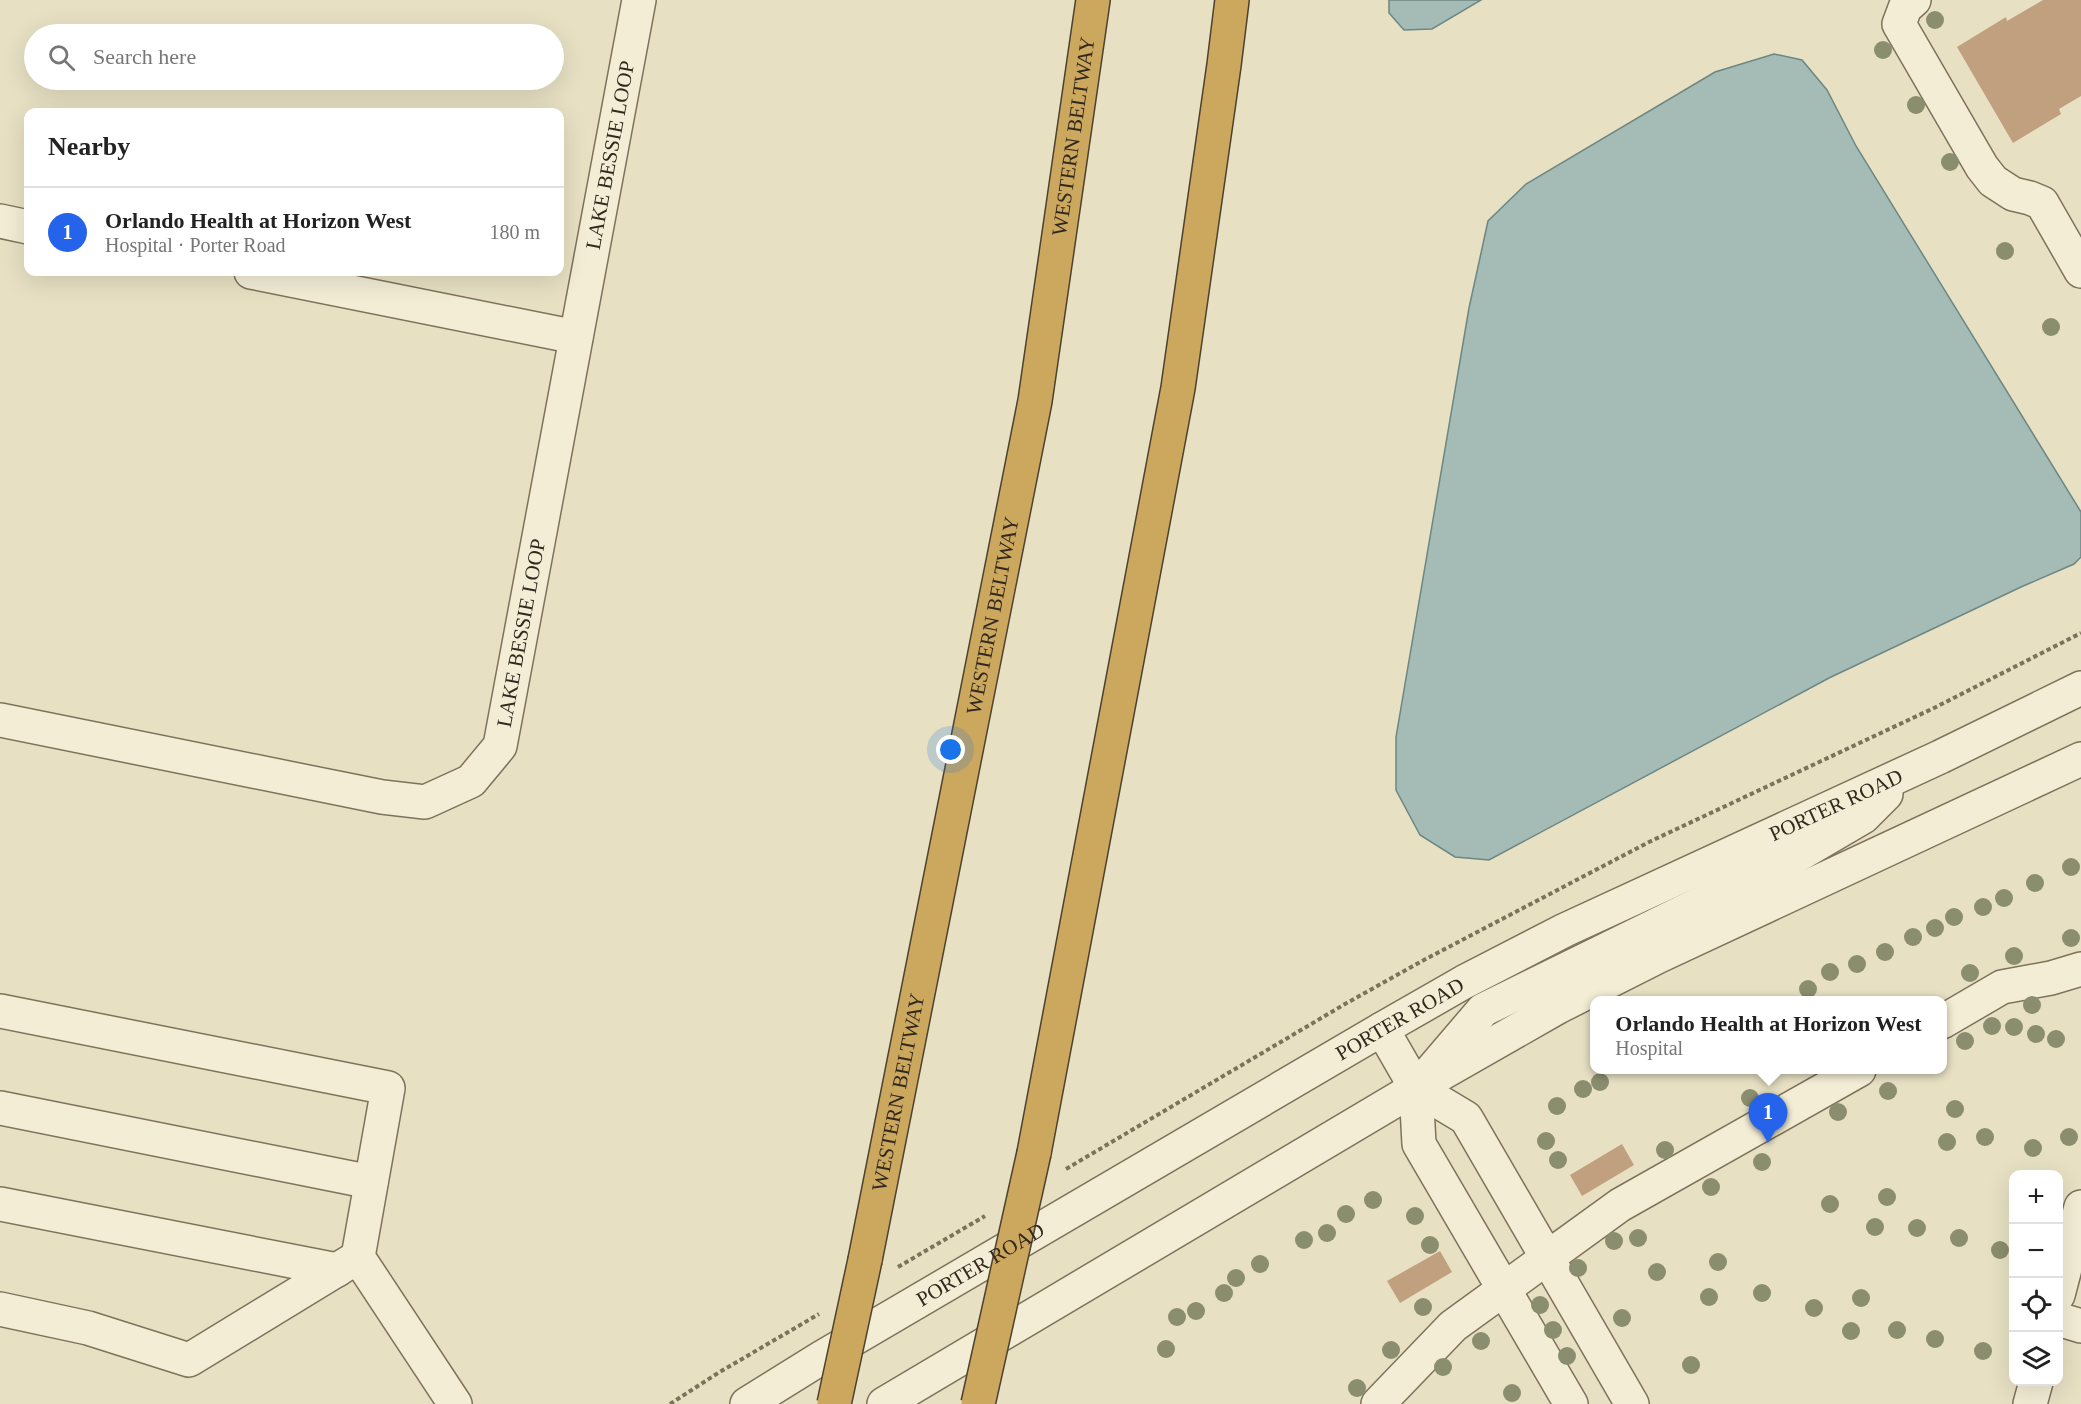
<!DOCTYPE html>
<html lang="en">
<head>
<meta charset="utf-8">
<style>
  body { margin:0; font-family:Georgia,serif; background:#f6f6f6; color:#222 }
  .controls { position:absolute; right:18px; bottom:18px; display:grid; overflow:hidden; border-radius:12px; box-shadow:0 6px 24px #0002 }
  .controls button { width:54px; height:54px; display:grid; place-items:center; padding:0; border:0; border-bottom:2px solid #e0e0e0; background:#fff; color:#222; font:30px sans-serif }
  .you { position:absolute; left:951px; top:750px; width:21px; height:21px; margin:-15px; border:4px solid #fff; border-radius:50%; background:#1a73e8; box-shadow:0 0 0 9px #1a73e833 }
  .badge { display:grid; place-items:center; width:39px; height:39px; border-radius:50%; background:#2563eb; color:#fff; font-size:20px; font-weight:700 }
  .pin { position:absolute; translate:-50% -50px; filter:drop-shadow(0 2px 3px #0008) }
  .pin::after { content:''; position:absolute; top:32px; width:21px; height:18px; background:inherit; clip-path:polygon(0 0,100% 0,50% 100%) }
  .popup { position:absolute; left:1590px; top:996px; width:357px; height:78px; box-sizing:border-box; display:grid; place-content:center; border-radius:12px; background:#fff; filter:drop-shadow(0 2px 4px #0005); font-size:20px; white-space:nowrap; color:#767676 }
  .popup b { font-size:22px; color:#222 }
  .popup::after { content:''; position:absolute; left:50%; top:100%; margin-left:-12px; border:12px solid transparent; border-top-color:#fff }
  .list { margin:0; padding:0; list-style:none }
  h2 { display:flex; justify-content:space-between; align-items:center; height:78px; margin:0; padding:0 24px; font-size:26px }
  h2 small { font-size:20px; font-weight:400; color:#767676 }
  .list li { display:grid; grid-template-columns:39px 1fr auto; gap:18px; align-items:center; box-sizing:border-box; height:90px; padding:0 24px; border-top:2px solid #e0e0e0 }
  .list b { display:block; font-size:22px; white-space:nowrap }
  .list p { margin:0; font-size:20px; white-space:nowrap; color:#767676 }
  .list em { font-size:20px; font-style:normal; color:#767676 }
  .icon { flex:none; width:33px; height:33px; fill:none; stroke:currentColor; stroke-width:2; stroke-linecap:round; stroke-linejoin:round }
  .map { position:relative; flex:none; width:2081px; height:1404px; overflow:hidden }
  .search { position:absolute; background:#fff; box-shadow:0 6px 24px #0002; left:24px; top:24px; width:540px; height:66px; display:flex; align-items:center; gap:15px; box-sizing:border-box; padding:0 21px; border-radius:33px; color:#767676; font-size:22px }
  .panel { position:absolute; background:#fff; box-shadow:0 6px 24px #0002; left:24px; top:108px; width:540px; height:168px; border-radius:12px }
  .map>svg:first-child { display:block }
</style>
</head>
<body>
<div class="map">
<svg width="2081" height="1404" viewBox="0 0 2081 1404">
  <rect width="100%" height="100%" fill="#e7e0c3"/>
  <!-- water -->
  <path fill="#a4bbb6" stroke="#6d8783" stroke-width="1.5" d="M1389,0H1481L1432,29L1404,30L1389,13Z
    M1774,54L1802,60L1827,90L1856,146L2081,512V557L2074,564L2021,587L1829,678L1489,860L1455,857L1420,835L1396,790V737L1469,308L1488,221L1526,184L1715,72Z"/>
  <!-- building -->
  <path fill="#c0a07e" d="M2043,0H2081V96L2059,109L2061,114L2013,143L1957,47L2006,17L2007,21Z
    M1622,1144L1634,1165L1582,1196L1570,1175Z
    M1440,1251L1452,1272L1400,1303L1387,1281Z"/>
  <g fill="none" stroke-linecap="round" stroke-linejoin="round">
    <!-- minor casing -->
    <g stroke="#7f725c" stroke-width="36">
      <g id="minor">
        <path d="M1914,0L1905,8L1899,24L1982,167L1993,181L2013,194L2030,198L2042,203L2081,271"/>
        <path d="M0,221L28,227"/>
        <path d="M251,272L576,337"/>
        <path id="s1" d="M0,720L382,797L425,802L471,781L500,746L639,0"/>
        <path d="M0,1011L388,1088L358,1257L455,1404"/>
        <path d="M1942,1022L2002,987L2051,978L2081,969"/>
        <path d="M1382,1029L1416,1088"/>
        <path d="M1431,1071L1483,1010L1793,858L1863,817L1886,794"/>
        <path d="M0,1108L371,1182"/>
        <path d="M0,1204L337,1270"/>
        <path d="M2058,1295L2081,1207"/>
        <path d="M0,1309L88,1328L189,1360L358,1257"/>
        <path d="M2058,1319L2081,1326"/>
        <path id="s2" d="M747,1404L821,1358L1382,1029L1464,982L1565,930L1940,757L2081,688"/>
        <path d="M884,1404L1416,1088L1558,1007L1659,956L2081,759"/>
        <path d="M1378,1404L1453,1326L1620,1205L1859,1070"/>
        <path d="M1571,1404L1419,1144L1416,1088L1466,1118L1632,1404"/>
        <path d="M2030,1404L2036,1382"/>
      </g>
    </g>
    <!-- highway casing -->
    <g stroke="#4d4130" stroke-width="36">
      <g id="highway">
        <path d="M1034,1153L1178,388L1224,65L1232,0"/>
        <path id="s3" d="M865,1260L1035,401L1093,0"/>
      </g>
    </g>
    <!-- path -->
    <path stroke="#7f725c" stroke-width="4" stroke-dasharray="4.5 3" stroke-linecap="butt" d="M1066,1169L1345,1004L1422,961L1649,842L1934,708L2081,633
      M898,1267L985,1216
      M670,1404L718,1373L819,1314"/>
    <!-- minor -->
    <use href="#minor" stroke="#f3edd5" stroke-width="33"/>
    <!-- highway -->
    <use href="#highway" stroke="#cca75e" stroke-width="33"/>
    <!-- highway-bridge casing -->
    <g stroke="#4d4130" stroke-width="36" stroke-linecap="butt">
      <path id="highway-bridge" d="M834,1404L865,1260
        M978,1404L1034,1153"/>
    </g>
    <!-- highway-bridge -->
    <use href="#highway-bridge" stroke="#cca75e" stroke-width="33"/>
  </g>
  <!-- trees -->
  <g fill="#8a8e6e">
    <circle cx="1935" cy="20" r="9"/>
    <circle cx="1883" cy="50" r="9"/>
    <circle cx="1916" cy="105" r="9"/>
    <circle cx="1950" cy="162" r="9"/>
    <circle cx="2005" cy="251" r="9"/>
    <circle cx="2051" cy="327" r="9"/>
    <circle cx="2071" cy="867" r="9"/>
    <circle cx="2035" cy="883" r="9"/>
    <circle cx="2004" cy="898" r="9"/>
    <circle cx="1983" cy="907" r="9"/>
    <circle cx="1954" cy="917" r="9"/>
    <circle cx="1935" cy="928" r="9"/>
    <circle cx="1913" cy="937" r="9"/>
    <circle cx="2071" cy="938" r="9"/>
    <circle cx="1885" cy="952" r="9"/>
    <circle cx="2014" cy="956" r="9"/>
    <circle cx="1857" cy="964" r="9"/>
    <circle cx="1830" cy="972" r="9"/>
    <circle cx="1970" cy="973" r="9"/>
    <circle cx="1808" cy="989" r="9"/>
    <circle cx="2032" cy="1005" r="9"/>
    <circle cx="1992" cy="1026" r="9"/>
    <circle cx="2014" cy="1027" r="9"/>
    <circle cx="2036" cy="1034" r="9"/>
    <circle cx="2056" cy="1039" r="9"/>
    <circle cx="1965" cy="1041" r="9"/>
    <circle cx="1600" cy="1082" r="9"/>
    <circle cx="1583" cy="1089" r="9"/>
    <circle cx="1888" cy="1091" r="9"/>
    <circle cx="1750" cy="1098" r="9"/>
    <circle cx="1557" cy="1106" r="9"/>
    <circle cx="1955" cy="1109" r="9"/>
    <circle cx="1838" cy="1112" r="9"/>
    <circle cx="1985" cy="1137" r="9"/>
    <circle cx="2069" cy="1137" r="9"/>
    <circle cx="1546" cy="1141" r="9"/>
    <circle cx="1947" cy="1142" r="9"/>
    <circle cx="2033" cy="1148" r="9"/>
    <circle cx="1665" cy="1150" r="9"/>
    <circle cx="1558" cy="1160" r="9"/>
    <circle cx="1762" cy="1162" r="9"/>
    <circle cx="1711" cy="1187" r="9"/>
    <circle cx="1887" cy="1197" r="9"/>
    <circle cx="1373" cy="1200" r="9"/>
    <circle cx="1830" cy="1204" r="9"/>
    <circle cx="1346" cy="1214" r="9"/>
    <circle cx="1415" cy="1216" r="9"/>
    <circle cx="1875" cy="1227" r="9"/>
    <circle cx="1917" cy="1228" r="9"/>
    <circle cx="1327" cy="1233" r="9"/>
    <circle cx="1638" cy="1238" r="9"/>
    <circle cx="1959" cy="1238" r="9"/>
    <circle cx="1304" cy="1240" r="9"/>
    <circle cx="1614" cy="1241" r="9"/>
    <circle cx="1430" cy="1245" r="9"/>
    <circle cx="2000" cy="1250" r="9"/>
    <circle cx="1718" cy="1262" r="9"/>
    <circle cx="1260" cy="1264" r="9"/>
    <circle cx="1578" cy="1268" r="9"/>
    <circle cx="1657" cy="1272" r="9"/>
    <circle cx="1236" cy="1278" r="9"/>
    <circle cx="1224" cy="1293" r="9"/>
    <circle cx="1762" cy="1293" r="9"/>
    <circle cx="1709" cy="1297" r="9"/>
    <circle cx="1861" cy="1298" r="9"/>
    <circle cx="1540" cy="1305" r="9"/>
    <circle cx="1423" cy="1307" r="9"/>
    <circle cx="1814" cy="1308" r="9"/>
    <circle cx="1196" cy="1311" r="9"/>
    <circle cx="1177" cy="1317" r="9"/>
    <circle cx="1622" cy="1318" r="9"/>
    <circle cx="1553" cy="1330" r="9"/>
    <circle cx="1897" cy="1330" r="9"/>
    <circle cx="1851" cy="1331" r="9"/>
    <circle cx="1935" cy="1339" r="9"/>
    <circle cx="1481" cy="1341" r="9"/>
    <circle cx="1166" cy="1349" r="9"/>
    <circle cx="1391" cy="1350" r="9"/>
    <circle cx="1983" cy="1351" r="9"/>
    <circle cx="1567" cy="1356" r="9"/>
    <circle cx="1691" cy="1365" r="9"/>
    <circle cx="1443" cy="1367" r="9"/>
    <circle cx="1357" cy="1388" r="9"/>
    <circle cx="1512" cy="1393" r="9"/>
  </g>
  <g text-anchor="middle" stroke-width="6" stroke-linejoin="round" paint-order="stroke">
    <!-- street labels -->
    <g font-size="21" fill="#31291e" stroke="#f0ead1">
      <text dy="7" stroke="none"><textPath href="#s3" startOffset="1143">WESTERN BELTWAY</textPath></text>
      <text dy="7" stroke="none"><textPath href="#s1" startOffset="1130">LAKE BESSIE LOOP</textPath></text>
      <text dy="7" stroke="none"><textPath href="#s3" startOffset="657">WESTERN BELTWAY</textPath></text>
      <text dy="7" stroke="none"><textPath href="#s1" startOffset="644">LAKE BESSIE LOOP</textPath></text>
      <text dy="7" stroke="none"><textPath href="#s2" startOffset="1244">PORTER ROAD</textPath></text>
      <text dy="7" stroke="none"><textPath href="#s2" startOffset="758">PORTER ROAD</textPath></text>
      <text dy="7" stroke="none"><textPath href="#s3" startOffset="171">WESTERN BELTWAY</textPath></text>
      <text dy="7" stroke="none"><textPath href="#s2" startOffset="272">PORTER ROAD</textPath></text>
    </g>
  </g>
</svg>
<div class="controls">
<button>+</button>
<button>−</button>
<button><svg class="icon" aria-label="locate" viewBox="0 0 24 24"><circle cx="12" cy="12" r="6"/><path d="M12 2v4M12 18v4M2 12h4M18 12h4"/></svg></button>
<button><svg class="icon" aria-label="layers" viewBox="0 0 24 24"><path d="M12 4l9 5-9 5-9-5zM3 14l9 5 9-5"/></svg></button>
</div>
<div class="you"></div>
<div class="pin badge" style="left:1768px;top:1143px">1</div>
<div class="popup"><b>Orlando Health at Horizon West</b>Hospital</div>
<div class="search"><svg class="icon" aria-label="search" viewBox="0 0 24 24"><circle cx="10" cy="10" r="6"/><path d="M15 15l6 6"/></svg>Search here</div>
<section class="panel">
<h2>Nearby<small></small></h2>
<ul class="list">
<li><span class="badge">1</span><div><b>Orlando Health at Horizon West</b><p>Hospital · Porter Road</p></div><em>180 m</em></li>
</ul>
</section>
</div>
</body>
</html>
